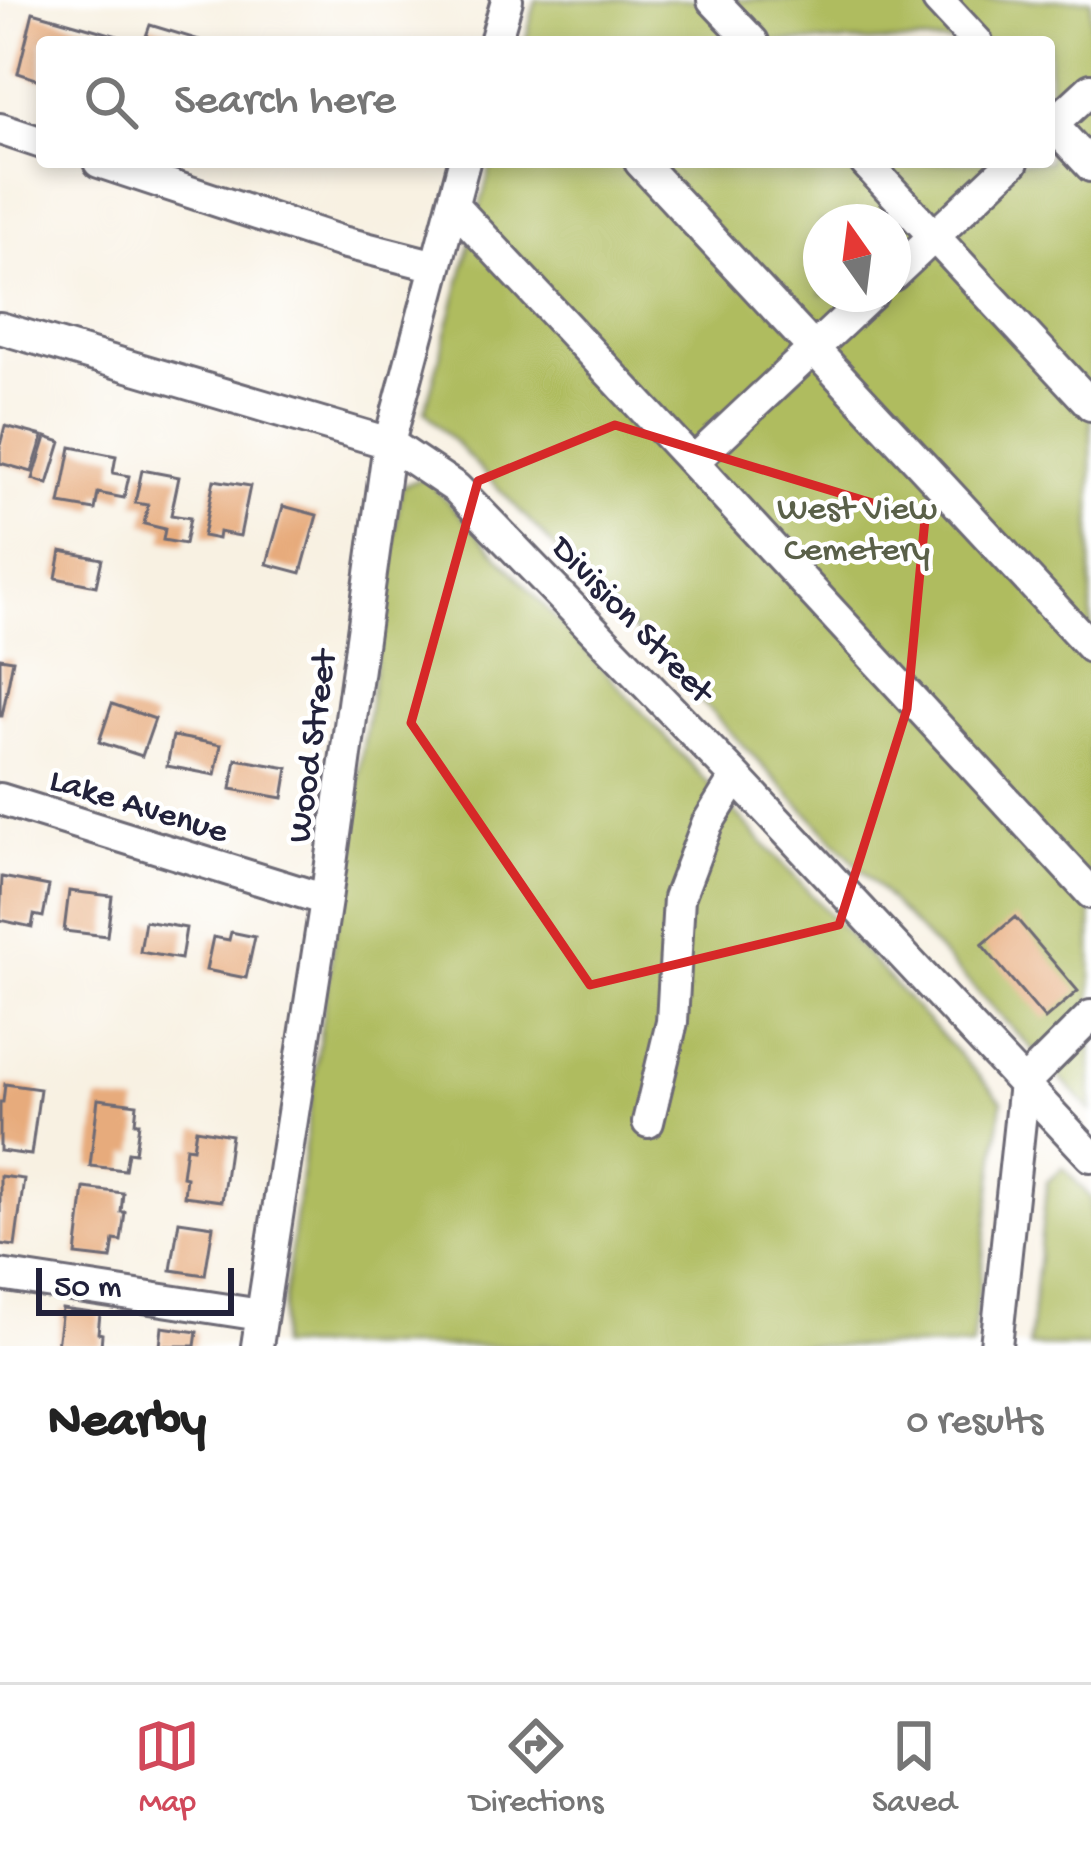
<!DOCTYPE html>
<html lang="en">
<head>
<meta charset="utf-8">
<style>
  body { margin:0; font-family:"Gochi Hand",sans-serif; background:#f6f6f6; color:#222 }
  .compass { position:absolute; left:803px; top:204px; width:108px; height:108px; border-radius:50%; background:#fff; box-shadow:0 6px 18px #0003; rotate:346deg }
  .scale { position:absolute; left:36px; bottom:30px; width:198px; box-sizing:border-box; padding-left:12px; border:6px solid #22223b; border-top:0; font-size:33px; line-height:42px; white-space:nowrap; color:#22223b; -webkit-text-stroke:9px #fff; paint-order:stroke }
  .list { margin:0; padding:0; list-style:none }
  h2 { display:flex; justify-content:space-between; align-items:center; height:156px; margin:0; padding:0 48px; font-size:51px }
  h2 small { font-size:39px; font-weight:400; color:#767676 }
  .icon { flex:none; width:66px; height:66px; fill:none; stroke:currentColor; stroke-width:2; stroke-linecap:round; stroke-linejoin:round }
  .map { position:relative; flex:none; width:1091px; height:1346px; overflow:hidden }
  .search { position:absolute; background:#fff; box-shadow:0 6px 18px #0003; left:36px; right:36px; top:36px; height:132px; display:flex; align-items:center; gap:30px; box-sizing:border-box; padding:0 42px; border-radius:12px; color:#767676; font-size:45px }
  .sheet { height:336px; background:#fff }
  nav { display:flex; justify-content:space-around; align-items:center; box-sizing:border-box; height:168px; border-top:3px solid #e0e0e0; background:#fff; font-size:33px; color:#767676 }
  nav a { display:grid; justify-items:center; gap:6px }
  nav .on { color:#d1495b }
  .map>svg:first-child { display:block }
</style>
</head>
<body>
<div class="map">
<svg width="1091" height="1346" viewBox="0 0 1091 1346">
  <rect width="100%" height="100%" fill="#fff"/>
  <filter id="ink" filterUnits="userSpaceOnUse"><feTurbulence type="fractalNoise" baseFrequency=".00833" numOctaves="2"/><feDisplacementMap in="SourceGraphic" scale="24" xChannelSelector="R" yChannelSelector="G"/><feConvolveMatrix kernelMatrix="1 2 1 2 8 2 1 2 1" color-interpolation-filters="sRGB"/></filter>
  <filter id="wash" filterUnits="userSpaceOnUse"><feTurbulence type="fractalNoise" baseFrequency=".004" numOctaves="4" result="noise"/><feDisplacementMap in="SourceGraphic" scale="48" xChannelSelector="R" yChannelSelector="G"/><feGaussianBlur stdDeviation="2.7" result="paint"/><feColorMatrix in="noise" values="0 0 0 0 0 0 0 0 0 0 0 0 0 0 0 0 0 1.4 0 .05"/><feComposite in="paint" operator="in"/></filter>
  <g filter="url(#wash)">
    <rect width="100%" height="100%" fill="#f8f1e2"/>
    <!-- green -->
    <path fill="#afbc5e" stroke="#686f4c" stroke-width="3" fill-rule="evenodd" d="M536,0H1091V1111L425,411L492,162H1049V42H525ZM821,222H893V294H821Z
      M425,477L1002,1101L972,1346H278L323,1014L402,486Z
      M1063,1167L1091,1198V1346H1029L1047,1182Z"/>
    <g id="blocks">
      <!-- building -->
      <path fill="#e7ab7b" d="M33,12L135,41V42H42V81L18,73Z
        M150,25L203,41V42H144Z
        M5,426L43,436L32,472L0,463V445Z
        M46,437L61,442L48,484L33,479Z
        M71,447L116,456L113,473L129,476L124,498L98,493L95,510L60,504Z
        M142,470L179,477L171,515L190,518L185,544L163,540L165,529L144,524L148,505L135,503Z
        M214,480L250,486L240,536L219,532L218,539L203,536Z
        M283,506L317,515L301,573L267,564Z
        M61,551L102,559L96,586L56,578Z
        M0,658L13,660L2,716H0Z
        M112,704L155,719L142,756L99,742Z
        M173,736L221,745L215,775L167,766Z
        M236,759L288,768L283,798L231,789Z
        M2,877L49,886L43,917L34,915L32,927L0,920Z
        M69,891L112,896L107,936L64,931Z
        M1015,917L1078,991L1045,1019L982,945Z
        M145,921L186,928L181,959L140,952Z
        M231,932L255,937L246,978L206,970L213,937L229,940Z
        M5,1084L40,1089L31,1155L0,1151V1102H3Z
        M98,1099L137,1104L135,1123H139L135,1153L128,1152L125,1170L90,1166Z
        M196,1129L231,1135L222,1201L184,1196L186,1177L182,1176L186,1147L193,1148Z
        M0,1176L24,1179L15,1246L0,1244Z
        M84,1188L123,1193L121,1212H125L121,1241L114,1240L111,1259L76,1255Z
        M179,1221L213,1226L205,1275L171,1270Z
        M62,1309L100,1314L98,1333L102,1334L101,1346H57Z
        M162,1327L197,1332L195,1346H160Z"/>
    </g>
  </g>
  <g filter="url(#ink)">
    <use href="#blocks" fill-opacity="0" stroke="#6d6a75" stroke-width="3"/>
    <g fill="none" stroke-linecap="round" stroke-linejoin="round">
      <!-- minor casing -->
      <g stroke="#6d6a75" stroke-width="36">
        <path id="minor" d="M713,0L753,42
          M938,0L977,42
          M495,42L507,0
          M1049,121L1091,166
          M1049,128L1091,89
          M0,129L42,143
          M99,162L342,242L436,266
          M640,162L1091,647
          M865,162L1091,405
          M453,205L693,462L872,294
          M893,275L1013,162
          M0,328L389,443L456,488L736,777L1091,1156
          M693,462L1091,893
          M0,799L326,900
          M648,1122L672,1022L679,898L707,824L736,777
          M0,1275L261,1315
          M257,1346L326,900L389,443L464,162
          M996,1346L1024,1083L1091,1016"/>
      </g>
      <!-- minor -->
      <use href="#minor" stroke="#fff" stroke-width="30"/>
    </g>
  </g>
  <!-- marked area -->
  <path fill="none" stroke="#d62828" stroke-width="9" stroke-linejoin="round" d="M615,425L925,519L907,709L839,925L590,985L411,723L478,481Z"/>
  <g text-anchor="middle" stroke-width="9" stroke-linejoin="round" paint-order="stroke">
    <!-- park labels -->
    <g font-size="36" fill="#5a6049" stroke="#fff">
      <text x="857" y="518">West View<tspan x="857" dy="41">Cemetery</tspan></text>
    </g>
    <!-- street labels -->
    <g font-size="36" fill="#22223b" stroke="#fff">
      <text transform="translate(635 617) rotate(46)" y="13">Division Street</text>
      <text transform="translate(308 746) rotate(-82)" y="13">Wood Street</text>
      <text transform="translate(140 802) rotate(17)" y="13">Lake Avenue</text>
    </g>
  </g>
</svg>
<svg class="compass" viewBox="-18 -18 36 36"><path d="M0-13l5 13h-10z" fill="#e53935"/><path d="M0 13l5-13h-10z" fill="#767676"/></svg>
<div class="scale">50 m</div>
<div class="search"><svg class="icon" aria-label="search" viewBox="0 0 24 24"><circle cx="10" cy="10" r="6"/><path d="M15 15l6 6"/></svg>Search here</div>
</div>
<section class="sheet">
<h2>Nearby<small>0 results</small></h2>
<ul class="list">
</ul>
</section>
<nav>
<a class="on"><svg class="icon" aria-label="map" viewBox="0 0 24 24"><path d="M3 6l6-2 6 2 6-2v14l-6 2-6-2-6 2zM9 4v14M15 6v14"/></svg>Map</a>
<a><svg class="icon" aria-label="directions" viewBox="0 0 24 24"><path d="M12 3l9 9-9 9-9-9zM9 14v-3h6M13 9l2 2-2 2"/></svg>Directions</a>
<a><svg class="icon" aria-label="saved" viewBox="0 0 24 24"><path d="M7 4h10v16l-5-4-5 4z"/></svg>Saved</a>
</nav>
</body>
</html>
